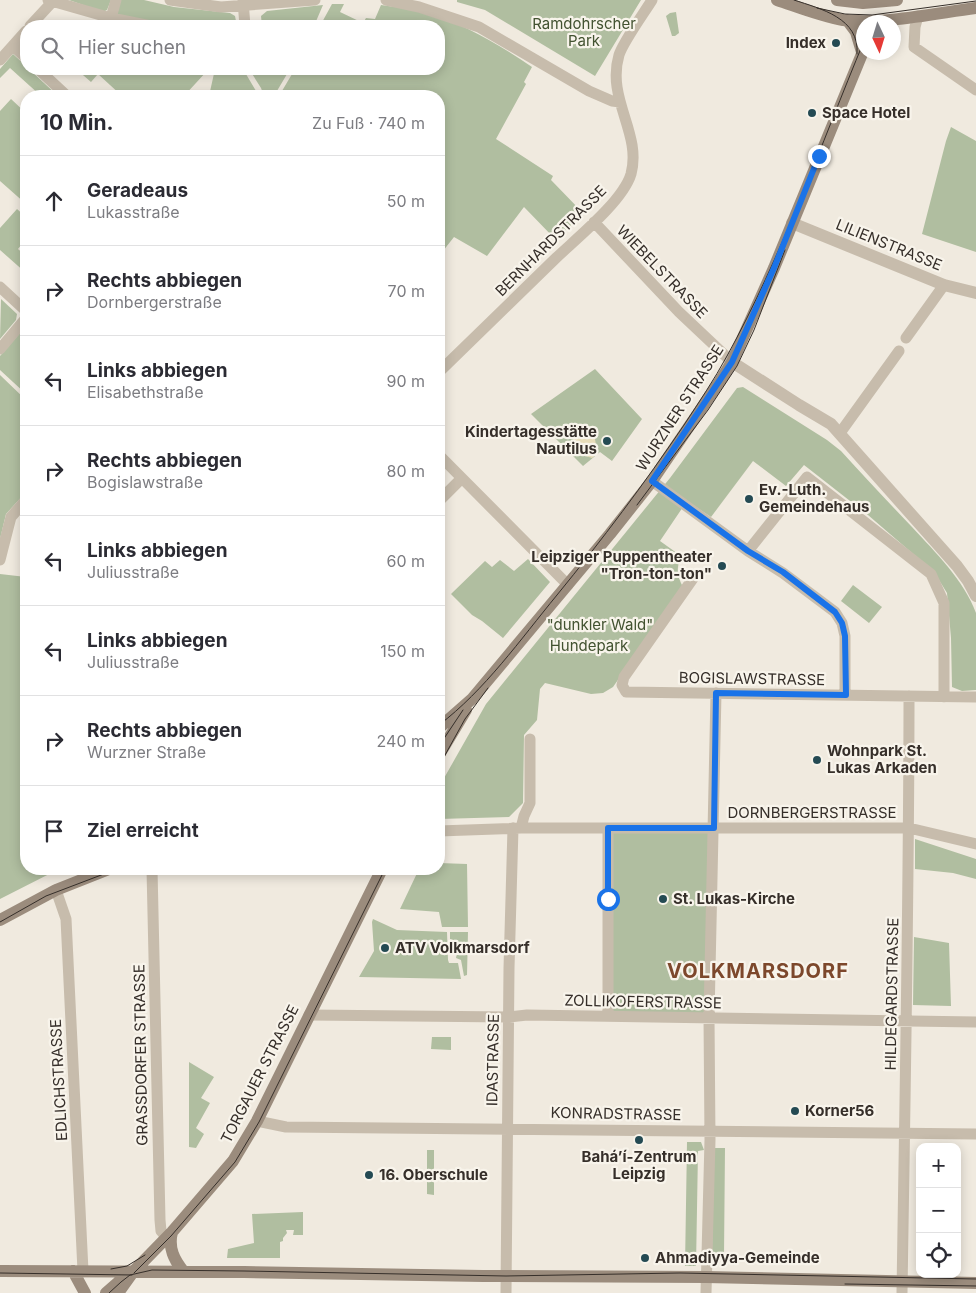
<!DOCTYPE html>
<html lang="de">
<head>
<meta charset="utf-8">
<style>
  body { margin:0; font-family:Inter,sans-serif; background:#f2f2f3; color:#2b2b33 }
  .controls { position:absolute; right:15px; bottom:15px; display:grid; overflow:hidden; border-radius:10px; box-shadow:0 2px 12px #0003 }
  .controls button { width:45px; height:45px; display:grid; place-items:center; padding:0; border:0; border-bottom:1px solid #e1e1e2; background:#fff; color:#2b2b33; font:25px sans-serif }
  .compass { position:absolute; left:856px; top:15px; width:45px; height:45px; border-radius:50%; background:#fff; box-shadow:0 2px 12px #0003; rotate:176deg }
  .stop { position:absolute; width:15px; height:15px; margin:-11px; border:4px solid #1a73e8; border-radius:50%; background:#fff }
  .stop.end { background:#1a73e8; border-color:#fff; box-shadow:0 1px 5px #0008 }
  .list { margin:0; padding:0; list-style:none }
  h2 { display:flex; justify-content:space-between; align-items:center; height:65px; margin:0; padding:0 20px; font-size:21px }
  h2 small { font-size:16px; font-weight:400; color:#7c7c81 }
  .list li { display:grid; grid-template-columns:32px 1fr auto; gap:15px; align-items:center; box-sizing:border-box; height:90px; padding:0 20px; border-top:1px solid #e1e1e2 }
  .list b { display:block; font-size:19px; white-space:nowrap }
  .list p { margin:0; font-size:16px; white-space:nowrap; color:#7c7c81 }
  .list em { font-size:16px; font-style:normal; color:#7c7c81 }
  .icon { flex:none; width:28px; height:28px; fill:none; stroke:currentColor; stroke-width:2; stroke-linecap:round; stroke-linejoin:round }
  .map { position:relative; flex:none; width:976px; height:1293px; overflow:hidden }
  .search { position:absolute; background:#fff; box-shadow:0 2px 12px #0003; left:20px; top:20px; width:425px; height:55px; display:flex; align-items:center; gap:12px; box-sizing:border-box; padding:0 18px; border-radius:20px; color:#7c7c81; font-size:19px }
  .panel { position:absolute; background:#fff; box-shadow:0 2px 12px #0003; left:20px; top:90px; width:425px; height:785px; border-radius:20px }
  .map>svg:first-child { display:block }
</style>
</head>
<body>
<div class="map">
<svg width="976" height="1293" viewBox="0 0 976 1293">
  <rect width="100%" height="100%" fill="#f0eadf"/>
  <!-- green -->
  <path fill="#b0bea0" d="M69,0H111L107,10L103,12Z
    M120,0H144L174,7L230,13L235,16L237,26C202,26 148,32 117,14Z
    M457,0H641L595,76L485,10L457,2Z
    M332,4H344L340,12L363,23L366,18L375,19L381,5C395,7 410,8 423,12C463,23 498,44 532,67L524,82L526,84L496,139L553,176L551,180L583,213L556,240L524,207L487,256L454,237L439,256V96H279L295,69H439V26H320Z
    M323,5L314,26H262L261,16L267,11Z
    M676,12L679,33L675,36H672L666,16L670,13Z
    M13,54L26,66V69H29L58,96H41L10,68L0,78V69Z
    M76,69H193L207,71L184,96H122L98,74L91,82Z
    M215,69H243L259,96H209Z
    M249,69H290L274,96H264L261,88Z
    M11,99L26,113V204L0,181V111Z
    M951,127L976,141V252L922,234L946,141Z
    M17,209L26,217V239L18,249L26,256V273L0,250V228Z
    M1,299L17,314L16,320L0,339Z
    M26,326V394L0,370V356Z
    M595,369L642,419L612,461L600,452L583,466L531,414Z
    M0,375L26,400V492L6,514L0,539Z
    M743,387L827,440L841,451C864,476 888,502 912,527C935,552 964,580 976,613V690L962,691L952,687L951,638L947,593L934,572L868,515L804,465L786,486L753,461L711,517L687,501L660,541L681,556C676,569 677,576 683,587L613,687L603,693L591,694L545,683L540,689L537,720L524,735L523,803L509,817L439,819V787L486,704L670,478L737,388Z
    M528,559L550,582L503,638L482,621L472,615L451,594L485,561L492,567L500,560L514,571Z
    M0,574L26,577V869H59L0,899Z
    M853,585L882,607L869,623L841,601Z
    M608,828H714L709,1017L608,1016Z
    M915,839L976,859V879L953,873L915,869Z
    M439,863L467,864L468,927H442L439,912L400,909L419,869H439Z
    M373,919L397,930L447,932L448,960L449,963H458L461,979L359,977L374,951L372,922Z
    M450,932H468L467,975L464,976L461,960L456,958L459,942L450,939Z
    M914,937L949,943L951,1006L913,1005Z
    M432,1037H451V1050L431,1049Z
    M189,1062L214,1077L201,1098L210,1103L196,1128L204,1134L196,1148L189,1147Z
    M687,1142H701L704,1150L698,1151L696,1266H685Z
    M713,1148H725L724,1255L712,1254Z
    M427,1150H434V1195L427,1194Z
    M303,1212V1235H293L294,1230H286L287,1233L283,1238V1241L280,1242V1258H227L228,1249L254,1243L252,1214Z"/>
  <!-- sand -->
  <path fill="#e8ddb9" d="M571,426H580L587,432L594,433L596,445L598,448L597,454L592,458L586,456L585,451L588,445H576L573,441L572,433L569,429Z"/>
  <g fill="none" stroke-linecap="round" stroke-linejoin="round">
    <!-- minor -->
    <path stroke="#c7bcac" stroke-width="11" d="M48,0L111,18L151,26
      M170,0L221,7L315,0
      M386,0L419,7L479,27L589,91L612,101L620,102
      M243,1L245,26
      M918,16L915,27L914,47L976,90
      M111,18L116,0
      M30,26L54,0
      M13,46L26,58
      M0,60L26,31
      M38,69L67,96
      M594,222L679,312L732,362
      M0,287L26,311
      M906,338L944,285
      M0,349L26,318
      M439,372C478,334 517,296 556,258C577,238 623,201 631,174C642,133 606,99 619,55C623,42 644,13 652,0
      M840,433L899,351
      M439,455L568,585
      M652,481L748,551L783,573L835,612L842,623L845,636V695
      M439,501L461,479
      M748,551L807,477L931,574L944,603V697
      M0,560L11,517L26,500
      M694,577L624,677L622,685L626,692L976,697
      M521,828L524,816L530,803V739
      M439,831L521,828H909L976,844
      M152,869L160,1220L161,1231L167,1238
      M56,890L66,919L83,1271
      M309,1015L509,1017L527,1015L976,1022
      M608,1016V828
      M257,1121L286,1127L976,1134
      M506,1293L509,968L513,828
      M706,1293L710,1140L709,1017L716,693
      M902,1293C905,1094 909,895 909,696"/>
    <!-- tertiary -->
    <path stroke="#c7bcac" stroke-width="12" d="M792,223L944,285L976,293
      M732,362L799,405L831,424L957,566L968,581L976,596"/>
    <!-- secondary -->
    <path stroke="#9b8c7d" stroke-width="12" d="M777,0C798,7 820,16 843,20C881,25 937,13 976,8
      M837,0L863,3L897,0
      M847,20L856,32L862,52
      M439,728L472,699L610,534L652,481L720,381L732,362L774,268L864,49
      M439,755L466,710
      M0,920L56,890L109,869
      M172,1232C168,1248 174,1260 184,1272
      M0,1271L244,1272L483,1276L706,1277L976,1283
      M73,1271L85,1293
      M106,1293L122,1279
      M118,1293L133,1272L172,1232L233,1161L257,1121L382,869"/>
    <!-- tram -->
    <path stroke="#362f2a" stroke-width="1" d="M794,0C821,9 860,18 857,54
      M817,8L845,14L872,15L976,1
      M637,505L708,410L737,366L754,330L785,250
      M439,725C485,690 520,640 557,595C602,540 644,484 684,425C699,402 714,380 727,356C782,256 820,147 864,41
      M439,746L463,710
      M439,766L465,719L488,688
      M0,922L46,896L117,869
      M111,1269L127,1266L145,1255
      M0,1273L132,1275
      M134,1273L171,1236L235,1162L259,1122L385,869
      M845,1284L976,1286
      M109,1293L121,1282L130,1275L152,1270L244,1271L506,1276L680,1273L976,1279"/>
  </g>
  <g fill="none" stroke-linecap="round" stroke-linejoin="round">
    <!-- route -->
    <path stroke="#1a73e8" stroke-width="6" d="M608,899V828H714L716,693L846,695L845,636L842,623L835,612L783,572L748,551L652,481L732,362L774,268L819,156"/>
  </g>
  <!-- markers -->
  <g fill="#244a53" stroke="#f8f4eb" stroke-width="2">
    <circle cx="836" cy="43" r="5"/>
    <circle cx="812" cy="113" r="5"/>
    <circle cx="607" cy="441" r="5"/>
    <circle cx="749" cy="499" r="5"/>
    <circle cx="722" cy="566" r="5"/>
    <circle cx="817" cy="760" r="5"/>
    <circle cx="663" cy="899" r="5"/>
    <circle cx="385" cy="948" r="5"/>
    <circle cx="795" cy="1111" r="5"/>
    <circle cx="639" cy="1140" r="5"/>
    <circle cx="369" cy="1175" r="5"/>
    <circle cx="645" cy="1258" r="5"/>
  </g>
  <g text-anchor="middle" stroke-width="4.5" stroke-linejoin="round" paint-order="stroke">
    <!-- park labels -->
    <g font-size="15" fill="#425230" stroke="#f8f4eb">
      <text x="584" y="29">Ramdohrscher<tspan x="584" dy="17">Park</tspan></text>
      <text x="600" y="630">"dunkler Wald"</text>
      <text x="589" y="651">Hundepark</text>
    </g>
    <!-- poi labels -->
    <g font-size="15" font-weight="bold" fill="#362f2a" stroke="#f8f4eb" text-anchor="start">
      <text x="826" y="48" text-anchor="end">Index</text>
      <text x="822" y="118">Space Hotel</text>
      <text x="597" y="437" text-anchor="end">Kindertagesstätte<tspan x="597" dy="17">Nautilus</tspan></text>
      <text x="759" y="495">Ev.-Luth.<tspan x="759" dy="17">Gemeindehaus</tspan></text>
      <text x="712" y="562" text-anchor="end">Leipziger Puppentheater<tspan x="712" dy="17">"Tron-ton-ton"</tspan></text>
      <text x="827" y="756">Wohnpark St.<tspan x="827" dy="17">Lukas Arkaden</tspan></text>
      <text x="673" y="904">St. Lukas-Kirche</text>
      <text x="395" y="953">ATV Volkmarsdorf</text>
      <text x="805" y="1116">Korner56</text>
      <text x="639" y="1162" text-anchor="middle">Bahá’í-Zentrum<tspan x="639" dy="17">Leipzig</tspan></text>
      <text x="379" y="1180">16. Oberschule</text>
      <text x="655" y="1263">Ahmadiyya-Gemeinde</text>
    </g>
    <!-- street labels -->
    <g font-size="15" fill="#362f2a" stroke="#f8f4eb">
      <text transform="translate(551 241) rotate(-45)" y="5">BERNHARDSTRASSE</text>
      <text transform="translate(889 245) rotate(22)" y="5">LILIENSTRASSE</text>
      <text transform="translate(662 272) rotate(46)" y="5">WIEBELSTRASSE</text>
      <text transform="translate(680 408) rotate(-57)" y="5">WURZNER STRASSE</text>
      <text transform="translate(752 679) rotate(1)" y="5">BOGISLAWSTRASSE</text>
      <text x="812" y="818">DORNBERGERSTRASSE</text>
      <text transform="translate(892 994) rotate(-89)" y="5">HILDEGARDSTRASSE</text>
      <text transform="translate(643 1002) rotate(1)" y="5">ZOLLIKOFERSTRASSE</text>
      <text transform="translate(141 1055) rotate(-91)" y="5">GRASSDORFER STRASSE</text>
      <text transform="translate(493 1060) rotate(-89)" y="5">IDASTRASSE</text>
      <text transform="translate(260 1074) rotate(-63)" y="5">TORGAUER STRASSE</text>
      <text transform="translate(59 1080) rotate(-93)" y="5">EDLICHSTRASSE</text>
      <text transform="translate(616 1114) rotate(1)" y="5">KONRADSTRASSE</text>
    </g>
    <!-- district labels -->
    <g font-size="20" font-weight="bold" letter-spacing="1" fill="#7d482c" stroke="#f8f4eb">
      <text x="758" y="978">VOLKMARSDORF</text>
    </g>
  </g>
</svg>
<div class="controls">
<button>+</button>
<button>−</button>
<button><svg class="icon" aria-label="locate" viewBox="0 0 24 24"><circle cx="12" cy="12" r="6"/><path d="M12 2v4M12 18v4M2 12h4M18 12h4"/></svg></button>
</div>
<svg class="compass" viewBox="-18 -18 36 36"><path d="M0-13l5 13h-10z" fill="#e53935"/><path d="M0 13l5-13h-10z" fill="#7c7c81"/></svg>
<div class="stop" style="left:608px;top:899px"></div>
<div class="stop end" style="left:819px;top:156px"></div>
<div class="search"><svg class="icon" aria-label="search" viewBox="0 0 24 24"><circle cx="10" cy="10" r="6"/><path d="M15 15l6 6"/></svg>Hier suchen</div>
<section class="panel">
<h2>10 Min.<small>Zu Fuß · 740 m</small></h2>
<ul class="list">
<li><svg class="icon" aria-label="ahead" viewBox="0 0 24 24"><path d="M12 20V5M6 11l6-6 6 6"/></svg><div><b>Geradeaus</b><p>Lukasstraße</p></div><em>50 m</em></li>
<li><svg class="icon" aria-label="right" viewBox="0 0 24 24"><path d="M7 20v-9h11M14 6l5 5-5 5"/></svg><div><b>Rechts abbiegen</b><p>Dornbergerstraße</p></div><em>70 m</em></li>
<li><svg class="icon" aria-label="left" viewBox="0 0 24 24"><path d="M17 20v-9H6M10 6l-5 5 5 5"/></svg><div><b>Links abbiegen</b><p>Elisabethstraße</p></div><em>90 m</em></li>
<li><svg class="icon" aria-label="right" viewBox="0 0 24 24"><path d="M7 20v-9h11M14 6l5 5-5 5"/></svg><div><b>Rechts abbiegen</b><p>Bogislawstraße</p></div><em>80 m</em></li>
<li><svg class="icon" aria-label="left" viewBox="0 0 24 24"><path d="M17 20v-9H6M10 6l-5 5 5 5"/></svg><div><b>Links abbiegen</b><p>Juliusstraße</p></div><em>60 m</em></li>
<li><svg class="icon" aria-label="left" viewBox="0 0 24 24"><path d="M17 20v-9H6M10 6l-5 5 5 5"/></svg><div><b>Links abbiegen</b><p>Juliusstraße</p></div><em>150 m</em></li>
<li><svg class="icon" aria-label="right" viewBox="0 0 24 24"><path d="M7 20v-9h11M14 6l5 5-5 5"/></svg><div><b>Rechts abbiegen</b><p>Wurzner Straße</p></div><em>240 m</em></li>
<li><svg class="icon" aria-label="arrive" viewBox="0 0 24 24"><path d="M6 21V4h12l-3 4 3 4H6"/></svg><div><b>Ziel erreicht</b></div></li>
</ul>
</section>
</div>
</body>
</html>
